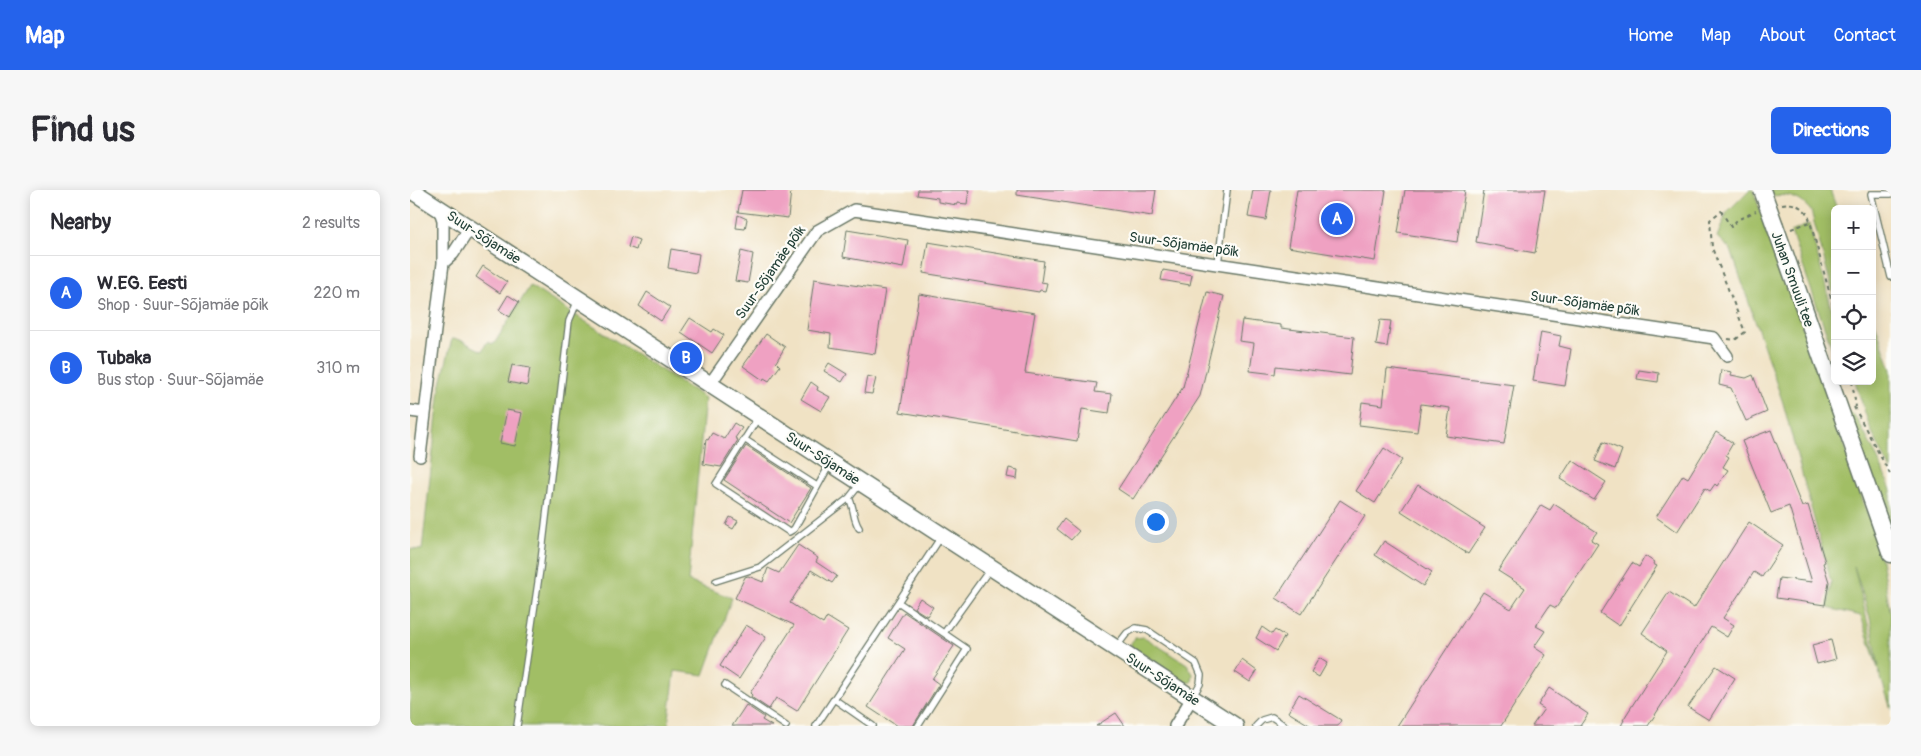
<!DOCTYPE html>
<html lang="en">
<head>
<meta charset="utf-8">
<style>
  body { margin:0; font-family:Pangolin,sans-serif; background:#f7f7f7; color:#2b2b33 }
  .controls { position:absolute; right:15px; top:15px; display:grid; overflow:hidden; border-radius:8px; box-shadow:0 2px 12px #0003 }
  .controls button { width:45px; height:45px; display:grid; place-items:center; padding:0; border:0; border-bottom:1px solid #e1e1e2; background:#fff; color:#2b2b33; font:25px sans-serif }
  .you { position:absolute; left:745px; top:331px; width:18px; height:18px; margin:-12px; border:4px solid #fff; border-radius:50%; background:#1a73e8; box-shadow:0 0 0 8px #1a73e833 }
  .badge { display:grid; place-items:center; width:32px; height:32px; border-radius:50%; background:#2563eb; color:#fff; font-size:16px; font-weight:700 }
  .pin { position:absolute; translate:-50% -50%; border:2px solid #fff; box-shadow:0 1px 5px #0006 }
  .list { margin:0; padding:0; list-style:none }
  h2 { display:flex; justify-content:space-between; align-items:center; height:65px; margin:0; padding:0 20px; font-size:21px }
  h2 small { font-size:16px; font-weight:400; color:#7c7c81 }
  .list li { display:grid; grid-template-columns:32px 1fr auto; gap:15px; align-items:center; box-sizing:border-box; height:75px; padding:0 20px; border-top:1px solid #e1e1e2 }
  .list b { display:block; font-size:19px; white-space:nowrap }
  .list p { margin:0; font-size:16px; white-space:nowrap; color:#7c7c81 }
  .list em { font-size:16px; font-style:normal; color:#7c7c81 }
  .icon { flex:none; width:28px; height:28px; fill:none; stroke:currentColor; stroke-width:2; stroke-linecap:round; stroke-linejoin:round }
  .map { position:relative; flex:none; width:1481px; height:536px; overflow:hidden; border-radius:8px }
  header { display:flex; align-items:center; gap:30px; box-sizing:border-box; height:70px; padding:0 25px; background:#2563eb; color:#fff }
  header strong { font-size:24px }
  nav { display:flex; gap:28px; margin-inline-start:auto; font-size:18px }
  .intro { display:flex; align-items:center; justify-content:space-between; box-sizing:border-box; height:120px; padding:0 30px }
  h1 { margin:0; font-size:35px }
  .button { padding:12px 22px; border-radius:8px; background:#2563eb; color:#fff; font-size:18px; font-weight:700 }
  main { display:flex; gap:30px; padding:0 30px }
  aside { flex:1; background:#fff; border-radius:8px; box-shadow:0 2px 12px #0003 }
  .map>svg:first-child { display:block }
</style>
</head>
<body>
<header>
<strong>Map</strong>
<nav><a>Home</a><a>Map</a><a>About</a><a>Contact</a></nav>
</header>
<div class="intro"><h1>Find us</h1><a class="button">Directions</a></div>
<main>
<aside>
<h2>Nearby<small>2 results</small></h2>
<ul class="list">
<li><span class="badge">A</span><div><b>W.EG. Eesti</b><p>Shop · Suur-Sõjamäe põik</p></div><em>220 m</em></li>
<li><span class="badge">B</span><div><b>Tubaka</b><p>Bus stop · Suur-Sõjamäe</p></div><em>310 m</em></li>
</ul>
</aside>
<div class="map">
<svg width="1481" height="536" viewBox="0 0 1481 536">
  <rect width="100%" height="100%" fill="#fdfcf7"/>
  <filter id="ink" filterUnits="userSpaceOnUse"><feTurbulence type="fractalNoise" baseFrequency=".02" numOctaves="2"/><feDisplacementMap in="SourceGraphic" scale="10" xChannelSelector="R" yChannelSelector="G"/><feConvolveMatrix kernelMatrix="1 2 1 2 8 2 1 2 1" color-interpolation-filters="sRGB"/></filter>
  <filter id="wash" filterUnits="userSpaceOnUse"><feTurbulence type="fractalNoise" baseFrequency=".0096" numOctaves="4" result="noise"/><feDisplacementMap in="SourceGraphic" scale="20" xChannelSelector="R" yChannelSelector="G"/><feGaussianBlur stdDeviation="1.12" result="paint"/><feColorMatrix in="noise" values="0 0 0 0 0 0 0 0 0 0 0 0 0 0 0 0 0 1.4 0 .05"/><feComposite in="paint" operator="in"/></filter>
  <g filter="url(#wash)">
    <rect width="100%" height="100%" fill="#f0e2c4"/>
    <!-- green -->
    <path fill="#a1be65" stroke="#607e4c" fill-rule="evenodd" d="M1339,0H1343L1418,207L1469,359L1481,426V519L1451,426L1418,418L1421,392L1373,213L1321,60L1307,47L1317,22ZM1444,376L1460,428L1469,477L1468,476Z
      M1359,0H1420L1427,19H1425V110L1401,21C1390,7 1378,4 1361,6Z
      M1399,34L1425,131V167L1381,42Z
      M120,96L295,208L278,391L322,408L294,485L265,481L258,536H0V359L12,360L30,198L42,149L50,150L72,161L77,152L84,154Z
      M1462,124L1481,180V281L1460,238L1445,191H1462Z
      M1438,223L1444,225L1448,231L1466,265L1481,300V345Z
      M734,447L777,474L783,484L782,492L777,493L721,456V453L725,448Z"/>
    <g id="blocks">
      <!-- building -->
      <path fill="#efa1c2" d="M332,0H381L378,28L328,22Z
        M508,0H559L557,14L547,13V15L528,12V8L507,5Z
        M607,0H746L742,26L607,5Z
        M843,0H861L856,30L838,27Z
        M887,0H976L965,71L878,57Z
        M995,0H1055L1047,52L988,43Z
        M1074,0H1135L1125,63L1066,52Z
        M328,25L337,29L335,39L326,38Z
        M437,40L498,50L493,78L433,67Z
        M221,47L229,50L226,60L218,57Z
        M518,52L634,71L631,92L637,93L635,101L630,100L629,102L513,83Z
        M261,59L289,64L286,83L258,78Z
        M331,61L343,64L338,93L325,91Z
        M73,76L97,92L90,103L66,87Z
        M753,80L782,85L780,95L751,90Z
        M404,89L475,100L465,164L420,157L421,144L397,140Z
        M237,102L260,117L251,131L229,116Z
        M797,102L814,106L790,206L723,309L708,299L773,197Z
        M509,104L625,123L615,183L687,193L685,202L702,204L699,223L672,219L667,251L490,222Z
        M98,105L109,112L100,127L89,120Z
        M280,128L302,142L304,139L314,145L302,163L271,142Z
        M832,130L871,135V138L944,147L940,185L866,176L865,184L840,181L844,153L829,151Z
        M970,130L981,131L977,157L966,155Z
        M1131,142L1151,146L1149,156L1161,159L1155,196L1123,191Z
        M356,144L375,157L366,172L370,176L359,191L354,188L353,190L333,176Z
        M419,173L437,184L432,192L414,181Z
        M102,175L120,178L117,196L98,192Z
        M977,179L1104,195L1094,254L1036,246L1040,218L1011,214L1007,242L949,235L952,212L973,215Z
        M1229,180L1249,183L1248,192L1227,189Z
        M1311,180L1322,182L1321,185L1336,188L1343,185L1357,222L1336,231L1321,198L1309,195Z
        M457,186L466,188L462,204L454,203Z
        M401,192L408,197L407,200L420,207L411,221L391,209Z
        M97,220L112,223L105,256L90,253Z
        M324,233L332,238L325,248L328,250L311,277L293,274L296,249L298,250L302,243L314,249Z
        M1361,240L1392,317L1398,315L1415,372L1413,373L1419,392L1415,415L1366,408L1369,388L1402,392L1379,316L1361,323L1332,251Z
        M1306,242L1323,253L1316,265L1319,267L1313,277L1318,280L1307,296L1305,294L1300,301L1295,298L1267,342L1246,327L1273,285L1278,288Z
        M1193,252L1212,260L1205,279L1185,271Z
        M336,256L401,298L379,333L314,290Z
        M974,258L992,270L965,313L946,301Z
        M1162,270L1196,292L1184,310L1150,289Z
        M599,278L608,280L607,289L597,287Z
        M1008,295L1075,338L1058,364L991,321Z
        M930,310L955,326L891,424L866,408Z
        M1144,314L1187,342L1181,350L1188,354L1146,418L1140,415L1126,436L1135,441L1124,457L1136,465L1091,536H987L1073,402L1101,419L1115,398L1088,381L1131,315L1140,320Z
        M320,327L328,331L323,339L316,335Z
        M654,329L669,341L661,350L647,339Z
        M1339,332L1373,355L1352,387L1344,382L1313,428L1324,435L1317,447L1301,437L1238,536H1211L1214,530H1213L1257,461L1232,443L1259,402L1284,418Z
        M974,351L1022,382L1013,396L965,365Z
        M388,355L408,368L406,372L427,386L422,393L401,380L380,413L413,434L417,427L438,440L387,521L366,508L359,519L341,507L342,505L340,503L384,435L325,408L335,387L338,386L353,392L358,378L369,383Z
        M1235,366L1244,372L1243,374L1247,376L1209,436L1190,423L1222,373L1229,377Z
        M510,408L523,417L517,426L504,418Z
        M494,422L544,456L522,489L529,494L503,536H487L458,517L495,459L478,448Z
        M336,435L356,447L329,489L310,476Z
        M852,437L862,444L865,440L875,446L866,461L846,448Z
        M1421,450L1426,469L1407,474L1402,455Z
        M909,468L917,473L909,487L901,482Z
        M832,470L847,481L840,492L825,482Z
        M1306,476L1325,488L1299,530L1278,517Z
        M1139,498L1178,524L1170,536H1122L1134,519L1128,515Z
        M889,504L931,530L928,536H901L878,522Z
        M336,515L354,527L352,530L362,536H322Z
        M706,523L715,536H686Z"/>
    </g>
  </g>
  <g filter="url(#ink)">
    <use href="#blocks" fill-opacity="0" stroke="#687766" stroke-width="1"/>
    <g fill="none" stroke-linecap="round" stroke-linejoin="round">
      <!-- lane casing -->
      <g stroke="#687766" stroke-width="8">
        <path id="lane" d="M1481,4H1461L1481,87
          M808,74L817,0
          M348,228L306,294L379,342L384,339L420,274
          M334,249L407,296
          M439,308C445,319 442,327 449,338
          M306,391L350,377L439,308L450,294
          M488,412L557,459L508,536
          M534,443L580,379
          M707,456L717,443L726,438L737,440L786,473L791,485L790,494L783,506
          M315,495L376,536
          M424,509L463,536
          M107,536L130,379L159,131L168,110
          M406,536L531,347
          M846,536L852,530L862,527L875,536"/>
      </g>
      <!-- street casing -->
      <g stroke="#687766" stroke-width="14">
        <path id="street" d="M33,73L43,64L60,38
          M300,194L407,41L444,20L1304,148L1317,166
          M0,221L15,223
          M10,266L33,73V30L29,18
          M765,536L782,508"/>
      </g>
      <!-- secondary casing -->
      <g stroke="#687766" stroke-width="19">
        <path id="secondary" d="M1,0L825,536
          M1365,36L1481,364"/>
      </g>
      <!-- path -->
      <path stroke="#687766" stroke-width="2" stroke-dasharray="4 4" stroke-linecap="butt" d="M1372,14C1383,12 1391,16 1398,24L1425,123
        M1381,39L1400,32
        M1318,149L1325,150L1335,142L1302,58L1300,30L1311,21L1321,37L1327,30L1346,21
        M1442,191L1446,217
        M1444,217L1481,286"/>
      <!-- lane -->
      <use href="#lane" stroke="#fff" stroke-width="5.5"/>
      <!-- street -->
      <use href="#street" stroke="#fff" stroke-width="11"/>
      <!-- secondary -->
      <use href="#secondary" stroke="#fff" stroke-width="16"/>
      <!-- secondary-bridge casing -->
      <g stroke="#687766" stroke-width="19" stroke-linecap="butt">
        <path id="secondary-bridge" d="M1352,0L1365,36"/>
      </g>
      <!-- secondary-bridge -->
      <use href="#secondary-bridge" stroke="#fff" stroke-width="16"/>
    </g>
  </g>
  <g text-anchor="middle" stroke-width="4.5" stroke-linejoin="round" paint-order="stroke">
    <!-- street labels -->
    <g font-size="14" fill="#1f3d34" stroke="#fdfcf7">
      <text transform="translate(74 47) rotate(33)" y="5">Suur-Sõjamäe</text>
      <text transform="translate(774 54) rotate(8)" y="5">Suur-Sõjamäe põik</text>
      <text transform="translate(360 82) rotate(-55)" y="5">Suur-Sõjamäe põik</text>
      <text transform="translate(1383 89) rotate(70)" y="5">Juhan Smuuli tee</text>
      <text transform="translate(1175 113) rotate(8)" y="5">Suur-Sõjamäe põik</text>
      <text transform="translate(413 268) rotate(33)" y="5">Suur-Sõjamäe</text>
      <text transform="translate(753 489) rotate(33)" y="5">Suur-Sõjamäe</text>
    </g>
  </g>
</svg>
<div class="controls">
<button>+</button>
<button>−</button>
<button><svg class="icon" aria-label="locate" viewBox="0 0 24 24"><circle cx="12" cy="12" r="6"/><path d="M12 2v4M12 18v4M2 12h4M18 12h4"/></svg></button>
<button><svg class="icon" aria-label="layers" viewBox="0 0 24 24"><path d="M12 4l9 5-9 5-9-5zM3 14l9 5 9-5"/></svg></button>
</div>
<div class="you"></div>
<div class="pin badge" style="left:927px;top:29px">A</div>
<div class="pin badge" style="left:276px;top:168px">B</div>
</div>
</main>
</body>
</html>
